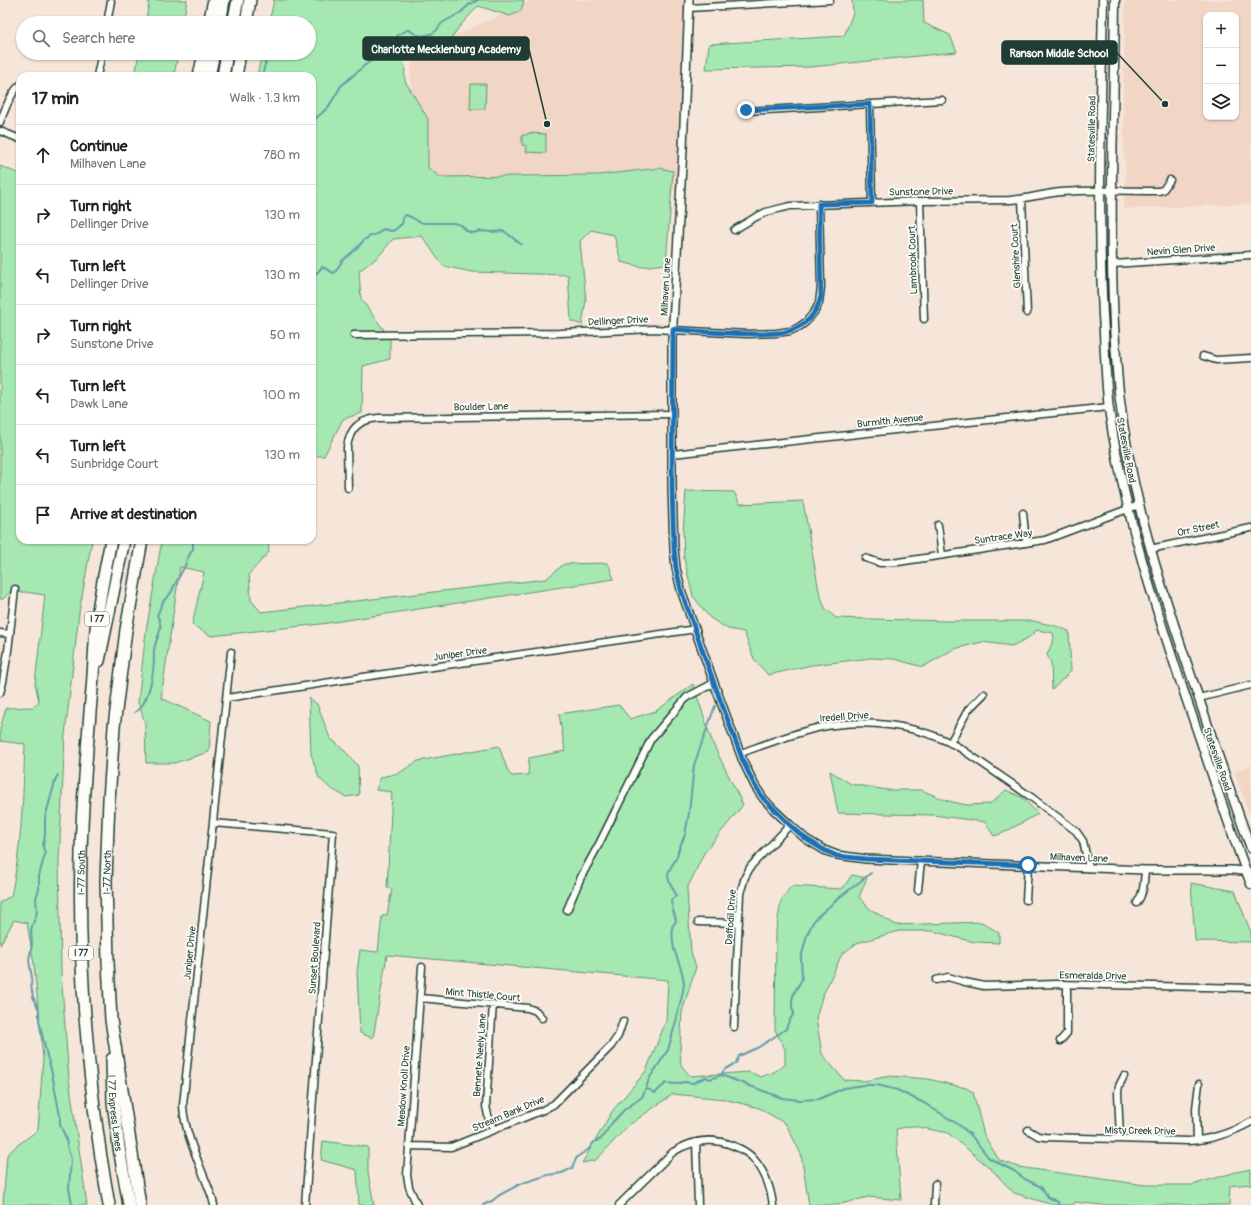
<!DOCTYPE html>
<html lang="en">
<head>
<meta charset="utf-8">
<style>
  body { margin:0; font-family:Pangolin,sans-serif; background:#f6f6f6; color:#222 }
  .controls { position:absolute; right:12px; top:12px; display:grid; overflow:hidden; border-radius:8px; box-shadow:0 1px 3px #0004 }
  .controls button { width:36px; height:36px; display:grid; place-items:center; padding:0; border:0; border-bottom:1px solid #e0e0e0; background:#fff; color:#222; font:20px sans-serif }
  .stop { position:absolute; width:12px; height:12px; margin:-9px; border:3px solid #1f6fb2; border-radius:50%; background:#fff }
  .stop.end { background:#1f6fb2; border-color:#fff; box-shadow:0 1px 4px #0008 }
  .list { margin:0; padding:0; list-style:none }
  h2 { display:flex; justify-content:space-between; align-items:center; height:52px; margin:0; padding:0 16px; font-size:17px }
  h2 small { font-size:13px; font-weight:400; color:#767676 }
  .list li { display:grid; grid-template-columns:26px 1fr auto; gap:12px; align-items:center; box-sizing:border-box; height:60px; padding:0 16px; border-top:1px solid #e0e0e0 }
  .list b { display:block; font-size:15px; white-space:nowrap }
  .list p { margin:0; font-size:13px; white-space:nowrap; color:#767676 }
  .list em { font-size:13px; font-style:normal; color:#767676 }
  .icon { flex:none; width:22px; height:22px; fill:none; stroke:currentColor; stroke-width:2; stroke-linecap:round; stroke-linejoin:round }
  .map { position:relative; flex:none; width:1251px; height:1205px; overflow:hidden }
  .search { position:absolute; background:#fff; box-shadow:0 1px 3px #0004; left:16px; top:16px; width:300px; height:44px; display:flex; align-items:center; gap:10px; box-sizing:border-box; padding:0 14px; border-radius:22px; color:#767676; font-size:15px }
  .panel { position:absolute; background:#fff; box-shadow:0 1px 3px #0004; left:16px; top:72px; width:300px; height:472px; border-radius:12px }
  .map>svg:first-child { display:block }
</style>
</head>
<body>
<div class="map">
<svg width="1251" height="1205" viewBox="0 0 1251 1205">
  <rect width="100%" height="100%" fill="#f6e6da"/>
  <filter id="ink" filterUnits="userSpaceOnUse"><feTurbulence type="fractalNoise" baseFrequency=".025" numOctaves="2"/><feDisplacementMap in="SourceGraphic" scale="8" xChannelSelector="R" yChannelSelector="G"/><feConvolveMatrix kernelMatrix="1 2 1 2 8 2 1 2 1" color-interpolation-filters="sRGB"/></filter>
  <g filter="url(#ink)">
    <!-- built -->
    <path fill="#f1d6c6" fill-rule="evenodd" d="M533,0H688L681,191L410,195L411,56Z
      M1125,0H1251V204L1123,209L1126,173L1124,153L1123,90ZM1206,15H1236V117H1206Z
      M1251,765V819L1234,772Z"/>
    <!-- green -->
    <path fill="#a6e8b2" stroke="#629273" d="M147,0H187L183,23H145L149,4Z
      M274,0H524L521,11L510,16L478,6L459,27L448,43L404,44L405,81L428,119V168L440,177L599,175L659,168L673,171L666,264L641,267L621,262L614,235L591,230L580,241L586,300L582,325L571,321L568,275L472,272L443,266L422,236L393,239L378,257L359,271L361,299L390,338V359L363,366L362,413L343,419L324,456H312V76H257L262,53H309V23H269Z
      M852,0H923L924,23L950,35L957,52L811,67L706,69L709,44L844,36L853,13Z
      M139,53H178L174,76H135Z
      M471,84H486L485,109H470Z
      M528,133L546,134V153L526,152L527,146L522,145V135H527Z
      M0,166L20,174V540H92L79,613L65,735L59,861L61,972L69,1079L87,1205H3L7,1155L15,1147L38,1130L43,1058L34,964L27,923L14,920L0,945V902L11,896C22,846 23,795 25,744L0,741V729L6,708L33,707L39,702L35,683L45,595L25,592L9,593L3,599H0Z
      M686,491L734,492L740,504L803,501L819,591L825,608L836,618L947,621H1033L1056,626L1069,631L1071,671L1052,690L1051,663L1047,655L1054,638L1053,633L1037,630L1028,638L1012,646L982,642L954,649L923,667L894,659L871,658L812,665L768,675L754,659L744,632L728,629L710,618L693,596L684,559L683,532Z
      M162,540H268L269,552L249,574L251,600L261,612L546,579L564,564L608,563L614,579L321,624L211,636L192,625L204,572L180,567L161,698L211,721L209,752L174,763H146L145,723L138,702L146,631Z
      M693,684L713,744L743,805L704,853L687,889L691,952L696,967L682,1012L680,1050L681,1065L690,1076L749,1072L761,1077L774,1072L785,1065V1049L775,1030L776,931L781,901L791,886L842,889L852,875L867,878L859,897L870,909L896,925L982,922L999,933V943L974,942L932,931H899L857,943L842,954L822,997L816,1018L822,1054L844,1080L864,1081L890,1076L928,1079L966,1088L973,1092L984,1135L999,1160L1018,1167L1145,1185H1192L1236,1172L1251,1169V1184L1230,1186L1229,1205H1102L1074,1202V1205H1053L1014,1193L991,1169L948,1133L913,1126L896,1129L901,1200L868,1197L837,1205H809L801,1154L786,1124L759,1108L724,1099L673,1094L629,1125L596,1160L582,1163L613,1110L646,1071L666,1021L668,980L387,955L373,1038L360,1033L357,972L360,950L378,952L382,916L387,915L392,889L387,888L392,792L376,790L381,777L399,773L418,761L499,746L507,769L511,776L528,775L529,758L565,751L559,714L619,705L630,719L656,711Z
      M309,698L317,704L330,738L343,749L358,766L359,795L346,797L330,788L319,778L311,754Z
      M830,771L851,784L887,790H921L948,801L967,805L990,804L1006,790L1023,798L1038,814L1003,833L994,836L985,822L933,815L838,813Z
      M1191,883L1235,891L1251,933V942L1195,941Z
      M323,1141L368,1147V1172L374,1205H359L357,1170L321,1160Z"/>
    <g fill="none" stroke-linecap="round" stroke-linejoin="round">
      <!-- stream -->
      <path stroke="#669ca9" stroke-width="2" d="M269,18L273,23
        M262,76L268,53
        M312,123L318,116L321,114L329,106L341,86L365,65L377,57L389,52L398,35L407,30H409L417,35L421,36L431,34L436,31L442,23L460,13L470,4L478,0
        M312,273H317L322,267C327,268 329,272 334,273L336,271L342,261L358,247L363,241L370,236L377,234L383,229C386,229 389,231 392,231C396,230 398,226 402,224L403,218L405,215C412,216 417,222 424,223H454L461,225L467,231L472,233L481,231L491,232L504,231L522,245
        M135,712C149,704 154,672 154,657C154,655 153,653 154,651C155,637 166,629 157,615C160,611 160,606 163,602C166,596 172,595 173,588L185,566L187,559L193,549V540
        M58,775L56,778L45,818V835L43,846L45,854L39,876V889L36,898L37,912L31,930L32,944L29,960L32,978L31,984L33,997L39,1010V1021L47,1056L51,1069L60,1116V1125L66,1138L67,1146L71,1159L69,1188L72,1205
        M721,1075L782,1098L800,1100L819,1099L844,1088L863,1085H877L897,1090L924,1103L959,1125L970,1134L989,1158L1014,1171L1025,1179L1041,1187L1048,1197L1058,1202L1059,1205
        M646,1088L655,1093L666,1083L675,1084L684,1082L693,1083L706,1077L710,1079L721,1075L724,1070L736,1063L739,1056L759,1047L786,1029L788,1023L794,1013L792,1008V1000L794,993L802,979L801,958L807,935L812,924L815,919L840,897L871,873
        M483,1205L492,1201L498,1196L520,1184L548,1175L562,1173L572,1168L577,1157L589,1149L594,1142L601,1139L612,1123L624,1110L642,1097L646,1088L649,1079L668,1050L676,1021L683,991L684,983L682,972L674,949L673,943L672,927L676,921C675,913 671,908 671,900L676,896C674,888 668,883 668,875C669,866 679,859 678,851L685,835L689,813L694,765L715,706"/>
      <!-- minor casing -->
      <g stroke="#1f3d34" stroke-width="9">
        <path id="minor" d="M688,8L830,0
          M107,23L111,1
          M97,76L102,53
          M870,104L872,203
          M746,111L942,100
          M0,122C5,110 10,94 20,85
          M0,131L20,139
          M1022,199L1027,313
          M920,201L924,319
          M734,230L754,218L766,212L790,206L920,201L1010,200C1025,199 1039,195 1053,193C1087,189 1123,191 1158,191L1163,190L1170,180
          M1113,264L1251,255
          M354,335L560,333L654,329L747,334L777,333L790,331L799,327L806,322L815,311L819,303L821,287L819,204
          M1203,356L1216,360L1251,358
          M672,454L1109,407
          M348,488L347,447C350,428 359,420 378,418L672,414
          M1023,513L1026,543
          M938,525L942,555
          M1150,549L1251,528
          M865,558L880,563L898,562L1045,540L1117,513L1139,505
          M0,633L10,634
          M0,693L3,682L8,651L15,589
          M227,698L370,676L696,629
          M1199,698L1251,685
          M950,743L968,710L984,694
          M741,753C766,744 791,734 817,728C864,718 918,724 960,748L1031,797L1076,831L1083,841L1089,868
          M213,823L333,833L305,1205
          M918,890L921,861
          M1026,900L1028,865
          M1137,903C1144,893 1144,882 1145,870
          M567,910L581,877L599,844L651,739L687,697L714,683
          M698,922L739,923
          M936,980L948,977L965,982L984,986L1058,984L1251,988
          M420,998L528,1008L536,1011L542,1018
          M493,1004L486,1106L489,1120L494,1130
          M734,1027L740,894L745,877L751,866L790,825
          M1060,1041L1067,1033V985
          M1028,1130L1038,1136L1045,1137L1188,1141C1210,1140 1231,1133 1251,1122
          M1120,1139L1118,1092L1119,1086L1124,1076
          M1197,1140L1196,1108L1199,1084
          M696,1142L698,1205
          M409,1146L451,1147L543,1110L554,1104L611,1046L618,1036L623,1021
          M214,1205L212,1197C202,1169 184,1134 183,1105L231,652
          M417,1205L409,1187L407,1175L422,967
          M619,1205L673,1152C692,1140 713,1137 734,1146C741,1149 747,1152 752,1157C764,1170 771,1188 773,1205
          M934,1205L935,1184"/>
      </g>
      <!-- tertiary casing -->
      <g stroke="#1f3d34" stroke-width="10">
        <path id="tertiary" d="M689,0L683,149L672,341V488L674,549L676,568L681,590L714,683L743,761L755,786L763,798L773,809L790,825L806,839L824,850L837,855L866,859L1145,870H1233L1251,872"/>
      </g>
      <!-- secondary casing -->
      <g stroke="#1f3d34" stroke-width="11">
        <path id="secondary" d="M1103,0C1101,111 1097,222 1104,332C1105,358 1106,384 1109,409C1123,510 1155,607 1188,704C1209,764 1228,825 1251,884
          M1115,0C1114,131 1106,262 1119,392C1130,497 1164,597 1198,696C1215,746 1232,798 1251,848"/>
      </g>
      <!-- motorway casing -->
      <g stroke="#1f3d34" stroke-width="14">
        <g id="motorway">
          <path d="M209,23L214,0"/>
          <path d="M220,23L224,0"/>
          <path d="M233,23L238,0"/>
          <path d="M246,23L250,0"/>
          <path d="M199,76L204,53"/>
          <path d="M209,76L214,53"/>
          <path d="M223,76L227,53"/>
          <path d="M236,76L240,53"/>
          <path d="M99,661L124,540"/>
          <path id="s1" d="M112,1059L113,1102L119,1148L129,1205"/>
          <path id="s2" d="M109,1205C88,1089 78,972 81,854C82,802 87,751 91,700C94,673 94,646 97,619C100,593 106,566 111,540"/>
          <path id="s3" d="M140,1205L111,1020L108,962L106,881L109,800L114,727L126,630L142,540"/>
        </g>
      </g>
      <!-- minor -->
      <use href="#minor" stroke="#fdfcf7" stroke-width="6"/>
      <!-- tertiary -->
      <use href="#tertiary" stroke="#fdfcf7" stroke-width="7"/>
      <!-- secondary -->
      <use href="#secondary" stroke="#fdfcf7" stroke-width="8"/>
      <!-- motorway -->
      <use href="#motorway" stroke="#fdfcf7" stroke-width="11"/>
    </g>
  </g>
  <g fill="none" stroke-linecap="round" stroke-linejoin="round" filter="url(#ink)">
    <!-- route -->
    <path stroke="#1f6fb2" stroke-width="5" d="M746,110L870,104L872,203L819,204L821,296C818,309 810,321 798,327C787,334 775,333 762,334C732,334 703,332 673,329L672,488L674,548L676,568L681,590L714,683L743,761L755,786L763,798L790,825L806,839L824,850L837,856L866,859L1028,865"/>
  </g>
  <g text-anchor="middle" stroke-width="3.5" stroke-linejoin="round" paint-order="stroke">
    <!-- shield labels -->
    <g fill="#fdfcf7" stroke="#62766e" stroke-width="1">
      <rect x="85" y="612" width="24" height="14" rx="3"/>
      <rect x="69" y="946" width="24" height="14" rx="3"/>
    </g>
    <g font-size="9" font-weight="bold" fill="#1f3d34">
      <text x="97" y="622">I 77</text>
      <text x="81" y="956">I 77</text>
    </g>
    <!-- street labels -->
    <g font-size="10" fill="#1f3d34" stroke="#fdfcf7">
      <text transform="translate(1091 129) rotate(-89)" y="4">Statesville Road</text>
      <text transform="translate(921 191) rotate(-1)" y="4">Sunstone Drive</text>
      <text transform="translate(1181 249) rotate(-4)" y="4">Nevin Glen Drive</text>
      <text transform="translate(1015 256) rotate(-93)" y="4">Glenshire Court</text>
      <text transform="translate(912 260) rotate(-92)" y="4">Lambrook Court</text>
      <text transform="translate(665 287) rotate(-87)" y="4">Milhaven Lane</text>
      <text transform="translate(618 320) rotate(-3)" y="4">Dellinger Drive</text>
      <text transform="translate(481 406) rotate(-1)" y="4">Boulder Lane</text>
      <text transform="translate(890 420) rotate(-6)" y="4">Burmith Avenue</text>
      <text transform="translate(1127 450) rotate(79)" y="4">Statesville Road</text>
      <text transform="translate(1198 528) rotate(-12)" y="4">Orr Street</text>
      <text transform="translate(1003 536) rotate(-8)" y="4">Suntrace Way</text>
      <text transform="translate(460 653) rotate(-8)" y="4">Juniper Drive</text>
      <text transform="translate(844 716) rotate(-4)" y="4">Iredell Drive</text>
      <text transform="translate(1218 759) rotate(71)" y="4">Statesville Road</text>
      <text transform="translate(1079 857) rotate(2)" y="4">Milhaven Lane</text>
      <text dy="4" stroke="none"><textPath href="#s2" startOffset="334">I-77 South</textPath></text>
      <text dy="4" stroke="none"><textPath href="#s3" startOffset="335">I-77 North</textPath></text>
      <text transform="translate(730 917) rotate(-86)" y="4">Daffodil Drive</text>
      <text transform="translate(189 953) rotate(-84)" y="4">Juniper Drive</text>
      <text transform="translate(314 958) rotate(-86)" y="4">Sunset Boulevard</text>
      <text transform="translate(1093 975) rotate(1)" y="4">Esmeralda Drive</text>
      <text transform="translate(483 994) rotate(5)" y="4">Mint Thistle Court</text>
      <text transform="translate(479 1055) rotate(-86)" y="4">Bennete Neely Lane</text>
      <text transform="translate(403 1086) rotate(-86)" y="4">Meadow Knoll Drive</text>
      <text dy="4" stroke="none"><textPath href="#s1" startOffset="54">I 77 Express Lanes</textPath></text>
      <text transform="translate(508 1113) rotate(-23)" y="4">Stream Bank Drive</text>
      <text transform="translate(1140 1130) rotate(1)" y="4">Misty Creek Drive</text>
    </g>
  </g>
  <!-- callouts -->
  <path fill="none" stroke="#1f3d34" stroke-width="1.5" d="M547 124L529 49M1165 104L1117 53"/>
  <g fill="#1f3d34" stroke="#fdfcf7" stroke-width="1.5">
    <circle cx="547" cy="124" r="4"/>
    <circle cx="1165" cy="104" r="4"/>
  </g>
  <g fill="#1f3d34" stroke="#1f3d34" stroke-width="1.5">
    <rect x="363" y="37" width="166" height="23" rx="4"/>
    <rect x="1002" y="41" width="115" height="23" rx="4"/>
  </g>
  <g font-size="11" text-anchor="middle" font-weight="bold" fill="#fff">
    <text x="446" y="53">Charlotte Mecklenburg Academy</text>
    <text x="1059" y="57">Ranson Middle School</text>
  </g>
</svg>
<div class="controls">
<button>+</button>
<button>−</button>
<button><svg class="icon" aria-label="layers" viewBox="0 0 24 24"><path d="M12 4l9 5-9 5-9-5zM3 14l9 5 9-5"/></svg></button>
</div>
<div class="stop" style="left:1028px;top:865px"></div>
<div class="stop end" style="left:746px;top:110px"></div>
<div class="search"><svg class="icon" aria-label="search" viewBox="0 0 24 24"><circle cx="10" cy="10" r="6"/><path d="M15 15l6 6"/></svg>Search here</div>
<section class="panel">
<h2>17 min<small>Walk · 1.3 km</small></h2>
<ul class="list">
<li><svg class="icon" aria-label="ahead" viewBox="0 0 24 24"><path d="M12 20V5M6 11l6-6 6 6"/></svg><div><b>Continue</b><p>Milhaven Lane</p></div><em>780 m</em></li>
<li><svg class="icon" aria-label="right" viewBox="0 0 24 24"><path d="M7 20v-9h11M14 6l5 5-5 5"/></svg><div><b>Turn right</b><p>Dellinger Drive</p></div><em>130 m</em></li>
<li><svg class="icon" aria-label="left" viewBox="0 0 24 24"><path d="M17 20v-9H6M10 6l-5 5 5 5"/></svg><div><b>Turn left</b><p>Dellinger Drive</p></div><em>130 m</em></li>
<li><svg class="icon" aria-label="right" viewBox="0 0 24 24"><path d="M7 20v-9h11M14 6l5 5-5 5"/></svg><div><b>Turn right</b><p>Sunstone Drive</p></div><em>50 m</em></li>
<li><svg class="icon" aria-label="left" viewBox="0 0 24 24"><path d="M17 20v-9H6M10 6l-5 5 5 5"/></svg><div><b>Turn left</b><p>Dawk Lane</p></div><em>100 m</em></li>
<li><svg class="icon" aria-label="left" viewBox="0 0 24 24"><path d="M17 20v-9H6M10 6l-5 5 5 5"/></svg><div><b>Turn left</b><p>Sunbridge Court</p></div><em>130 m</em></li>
<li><svg class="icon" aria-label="arrive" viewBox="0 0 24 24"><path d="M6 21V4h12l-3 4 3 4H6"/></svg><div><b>Arrive at destination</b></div></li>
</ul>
</section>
</div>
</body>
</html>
